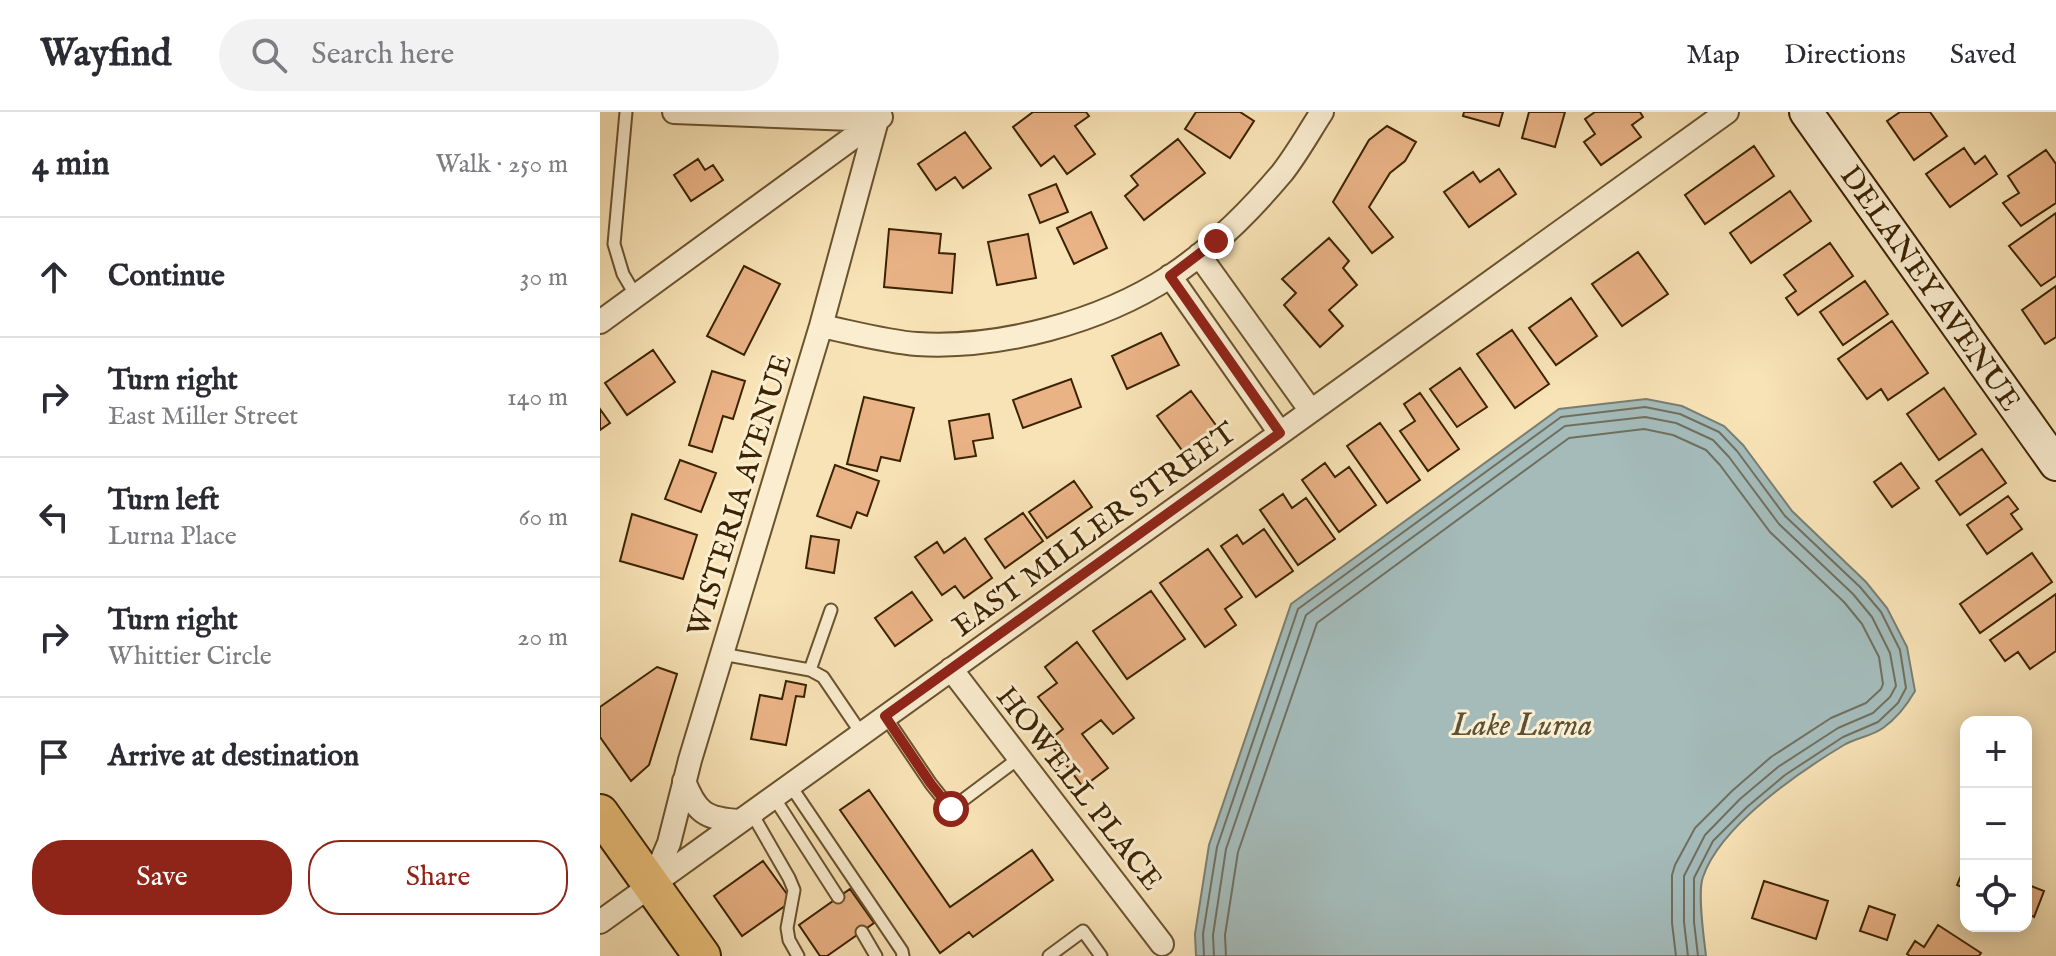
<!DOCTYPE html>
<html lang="en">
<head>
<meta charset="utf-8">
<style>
  body { margin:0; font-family:"IM FELL English",serif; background:#f2f2f3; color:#2b2b33 }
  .controls { position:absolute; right:24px; bottom:24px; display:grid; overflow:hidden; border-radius:16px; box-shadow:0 4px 20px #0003 }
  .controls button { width:72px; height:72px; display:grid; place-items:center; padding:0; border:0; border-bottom:2px solid #e1e1e2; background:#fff; color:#2b2b33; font:40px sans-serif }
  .stop { position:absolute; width:24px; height:24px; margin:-18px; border:6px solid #8f2418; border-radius:50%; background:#fff }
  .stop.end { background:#8f2418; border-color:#fff; box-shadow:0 2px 8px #0008 }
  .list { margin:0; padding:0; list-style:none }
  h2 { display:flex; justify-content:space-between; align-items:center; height:104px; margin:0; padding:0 32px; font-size:34px }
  h2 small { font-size:26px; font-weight:400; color:#7c7c81 }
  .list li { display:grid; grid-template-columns:52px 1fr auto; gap:24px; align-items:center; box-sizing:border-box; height:120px; padding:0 32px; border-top:2px solid #e1e1e2 }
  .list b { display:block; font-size:30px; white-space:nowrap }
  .list p { margin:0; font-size:26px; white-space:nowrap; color:#7c7c81 }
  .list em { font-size:26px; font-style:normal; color:#7c7c81 }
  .actions { display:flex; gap:16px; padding:24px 32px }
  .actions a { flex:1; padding:18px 0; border:2px solid #8f2418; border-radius:32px; text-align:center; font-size:28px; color:#8f2418 }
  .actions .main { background:#8f2418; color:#fff }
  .icon { flex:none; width:44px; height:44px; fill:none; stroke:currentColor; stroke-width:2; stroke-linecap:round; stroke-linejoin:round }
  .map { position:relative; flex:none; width:1456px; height:844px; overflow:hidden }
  header { display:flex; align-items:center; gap:48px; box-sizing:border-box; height:112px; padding:0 40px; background:#fff; border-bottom:2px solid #e1e1e2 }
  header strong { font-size:38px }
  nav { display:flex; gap:44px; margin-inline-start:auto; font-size:28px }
  .search { width:560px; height:72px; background:#f2f2f3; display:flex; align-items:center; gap:20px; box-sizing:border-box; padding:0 28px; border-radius:44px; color:#7c7c81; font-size:30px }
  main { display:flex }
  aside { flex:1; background:#fff }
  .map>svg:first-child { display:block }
</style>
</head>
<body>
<header>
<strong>Wayfind</strong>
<div class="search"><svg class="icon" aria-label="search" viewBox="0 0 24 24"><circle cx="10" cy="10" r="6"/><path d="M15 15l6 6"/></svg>Search here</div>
<nav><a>Map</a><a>Directions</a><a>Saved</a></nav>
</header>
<main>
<aside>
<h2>4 min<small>Walk · 250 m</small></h2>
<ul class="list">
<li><svg class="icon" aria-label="ahead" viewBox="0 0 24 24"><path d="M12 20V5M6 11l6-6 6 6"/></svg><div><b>Continue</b></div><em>30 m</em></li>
<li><svg class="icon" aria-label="right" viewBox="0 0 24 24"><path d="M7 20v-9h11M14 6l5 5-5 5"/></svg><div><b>Turn right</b><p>East Miller Street</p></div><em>140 m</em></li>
<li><svg class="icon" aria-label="left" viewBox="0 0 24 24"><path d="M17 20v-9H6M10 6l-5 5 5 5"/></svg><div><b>Turn left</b><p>Lurna Place</p></div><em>60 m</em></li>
<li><svg class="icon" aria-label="right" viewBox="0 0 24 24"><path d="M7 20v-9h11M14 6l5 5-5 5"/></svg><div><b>Turn right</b><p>Whittier Circle</p></div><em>20 m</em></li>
<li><svg class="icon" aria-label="arrive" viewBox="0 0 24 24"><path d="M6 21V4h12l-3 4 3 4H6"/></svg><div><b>Arrive at destination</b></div></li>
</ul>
<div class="actions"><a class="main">Save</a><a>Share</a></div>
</aside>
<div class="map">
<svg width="1456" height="844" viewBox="0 0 1456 844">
  <rect width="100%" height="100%" fill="#f8e3b6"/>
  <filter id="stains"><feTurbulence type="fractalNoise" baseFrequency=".0025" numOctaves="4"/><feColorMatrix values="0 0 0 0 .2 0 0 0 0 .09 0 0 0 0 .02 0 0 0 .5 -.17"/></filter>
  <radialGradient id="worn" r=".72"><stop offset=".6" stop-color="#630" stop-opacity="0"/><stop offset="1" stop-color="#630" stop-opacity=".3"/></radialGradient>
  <!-- water -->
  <path fill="#a4bbba" stroke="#7a7e70" stroke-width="2" d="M1046,287L1082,294L1124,314L1143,333L1192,399L1266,470L1287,496L1307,535L1315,579C1307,593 1297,606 1283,616C1272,624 1256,626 1244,633C1199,660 1120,714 1103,765C1097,780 1104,826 1106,844H596L595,822L609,733L691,492L959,297Z"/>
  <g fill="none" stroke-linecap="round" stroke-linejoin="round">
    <!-- shore -->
    <path stroke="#706f5e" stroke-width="2" d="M604,844L603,822L617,735L698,497L961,305L1045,295L1080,302L1119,320L1137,339L1185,404L1260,475L1281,500L1300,538L1306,576L1298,591L1278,610L1243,625L1185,663L1147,695L1113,729L1094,766V810L1098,844
      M614,844L613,823L626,737L706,503L965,314L1045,305L1076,311L1113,328L1129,345L1179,412L1253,482L1272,505L1290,541L1296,574L1290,585L1273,601L1238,616L1178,655L1140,687L1105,723L1084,764V810L1088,844
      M626,844L625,823L638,740L717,511L969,326L1044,317L1073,323L1106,338L1120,353L1170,420L1244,490L1262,512L1279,545L1283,572L1281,577L1266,591L1231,606L1171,645L1132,679L1095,716L1075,753L1072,763V811L1076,844"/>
  </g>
  <!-- building -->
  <path fill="#eab386" stroke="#3b2301" stroke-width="2" d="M433,0H486L489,4L475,14L495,42L467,62L454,44L441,54L413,15Z
    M596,0H640L654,9L630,46L585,17Z
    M864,0H903L899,14L863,4Z
    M929,0H965L955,35L922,26Z
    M995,0H1040L1043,5L1032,13L1041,25L1001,53L984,30L995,22L985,7Z
    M1300,0H1330L1347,24L1314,48L1287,9Z
    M787,14L816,30L805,49L790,61L769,95L793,125L772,141L733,90L769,28Z
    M365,20L391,56L363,76L355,65L336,78L318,52Z
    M578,27L605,61L544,108L525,84L538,73L531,64Z
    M1154,34L1174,64L1105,112L1085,83Z
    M1364,36L1375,52L1385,44L1397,62L1350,95L1326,62Z
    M1446,38L1456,52V91L1421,114L1403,91L1419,81L1408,64Z
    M98,47L105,58L113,53L123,68L91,89L74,63Z
    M899,57L916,82L869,115L844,80L873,60L880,70Z
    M456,72L468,100L440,111L429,83Z
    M1190,79L1211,109L1151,151L1130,121Z
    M491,100L507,136L474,152L457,116Z
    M1456,101V164L1441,174L1409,134Z
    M289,117L341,122L339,141L355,142L352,181L284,175Z
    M428,122L436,166L397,173L388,130Z
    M729,126L749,149L743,156L757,173L729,198L743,214L720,235L684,193L696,181L682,167Z
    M1230,131L1253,164L1198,203L1186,186L1196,179L1184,163Z
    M1038,140L1068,182L1022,214L992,172Z
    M144,154L180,172L144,243L107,224Z
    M1265,169L1288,202L1243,233L1220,200Z
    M1456,174V225L1445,232L1422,198Z
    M971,186L997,224L956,253L929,216Z
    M1292,209L1328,261L1288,288L1281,277L1267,287L1238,247Z
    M912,218L949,272L915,296L877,242Z
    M561,221L579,253L527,277L512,244Z
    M53,238L75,270L27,303L5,271Z
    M860,256L887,295L857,315L830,277Z
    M112,259L145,269L133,307L123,304L112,340L89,333Z
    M471,267L481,295L423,316L413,288Z
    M1344,276L1376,322L1339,348L1307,302Z
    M591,279L618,316L584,341L557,304Z
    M820,281L859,337L828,359L800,319L815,309L804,292Z
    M264,285L314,296L300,349L281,345L277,359L247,352Z
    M0,297L10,311L0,318Z
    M389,302L393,326L373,329L376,344L355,347L349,309Z
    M780,311L820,368L787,391L747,334Z
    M1382,337L1406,371L1360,403L1336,369Z
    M80,348L116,361L101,400L65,387Z
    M725,351L735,365L749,355L776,393L739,420L702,368Z
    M1301,351L1319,376L1292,395L1274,370Z
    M235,353L279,369L267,404L257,400L251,416L217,404Z
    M474,369L492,395L447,426L429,400Z
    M683,382L692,396L706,386L735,427L698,453L660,398Z
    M1408,384L1418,397L1411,402L1422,417L1387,442L1367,413Z
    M423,401L443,429L405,456L385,427Z
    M32,402L97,423L83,467L20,449Z
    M664,417L693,459L656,485L621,434L637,423L643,432Z
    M211,424L239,428L234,461L206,456Z
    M365,426L392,466L364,486L355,474L342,483L315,445L337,430L344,441Z
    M608,437L642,485L625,497L636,513L605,535L560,471Z
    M1432,441L1452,470L1380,521L1360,492Z
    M551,479L585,527L527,567L493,519Z
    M312,480L332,508L295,534L275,506Z
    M1456,482V539L1430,557L1418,540L1405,549L1390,528Z
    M477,530L534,606L513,622L501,608L482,622L508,656L483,675L448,629L463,617L438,585L457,571L445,555Z
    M57,555L77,562L49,653L31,669L0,625V595Z
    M186,569L206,573L204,585L196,584L186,633L151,627L160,583L182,587Z
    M269,678L350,795L432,738L453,768L373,825L369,820L340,841L240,698Z
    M163,749L192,789L142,824L114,784Z
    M1366,752V777L1357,773Z
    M1164,769L1228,789L1216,827L1152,806Z
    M1426,772L1444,779L1434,805L1426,801Z
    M250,777L274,811L227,844H220L199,813Z
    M1269,794L1295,803L1287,828L1260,819Z
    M1338,813L1381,841L1379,844H1310L1307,842L1315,829L1324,835Z"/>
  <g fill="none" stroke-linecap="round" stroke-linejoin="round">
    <!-- lane casing -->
    <g stroke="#6a532e" stroke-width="15">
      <path id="lane" d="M26,0L14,132L23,162L36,184
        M122,542L210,558L223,565L261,621
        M210,558L231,498
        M285,604L331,672L351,697L419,646
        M190,673L302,839L303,844
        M173,684L238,785
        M151,700L189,766L194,778L187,816L189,828L198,844
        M262,820L276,844
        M449,844L483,819L501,844"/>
    </g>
    <!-- street casing -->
    <g stroke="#6a532e" stroke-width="26">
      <path id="street" d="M74,0L277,8
        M599,143L711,299
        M570,164L680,321
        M0,210L281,5
        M221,214C251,220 287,230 317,232C400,237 501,210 571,164C613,136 650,99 682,61C697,42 709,20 722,0
        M351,557L562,832
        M84,669C96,700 105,707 139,709
        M52,771L69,731L90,648L221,214L277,8
        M0,810L1127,0"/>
    </g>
    <!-- secondary casing -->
    <g stroke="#3b2301" stroke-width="36">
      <path id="secondary" d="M1206,0L1456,352"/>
    </g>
    <!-- primary casing -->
    <g stroke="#3b2301" stroke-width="40">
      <path id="primary" d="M0,701L102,844"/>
    </g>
    <!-- lane -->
    <use href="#lane" stroke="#faedd0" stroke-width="11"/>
    <!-- street -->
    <use href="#street" stroke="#faedd0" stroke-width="22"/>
    <!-- secondary -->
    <use href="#secondary" stroke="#faedd0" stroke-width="32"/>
    <!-- primary -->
    <use href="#primary" stroke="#ecc27b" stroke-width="36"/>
  </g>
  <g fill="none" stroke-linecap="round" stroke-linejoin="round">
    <!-- route -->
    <path stroke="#8f2418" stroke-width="10" d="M351,697L331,672L285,604L680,321L570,164L616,129"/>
  </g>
  <g text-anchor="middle" stroke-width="6" stroke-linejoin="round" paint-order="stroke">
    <!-- street labels -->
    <g font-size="30" fill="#3b2301" stroke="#faedd0">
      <text transform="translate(1331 176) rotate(55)" y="10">DELANEY AVENUE</text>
      <text transform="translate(139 383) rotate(-73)" y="10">WISTERIA AVENUE</text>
      <text transform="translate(494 417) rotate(-36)" y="10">EAST MILLER STREET</text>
      <text transform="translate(480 676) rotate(52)" y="10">HOWELL PLACE</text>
    </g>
    <!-- water labels -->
    <g font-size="32" font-style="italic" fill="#5a5138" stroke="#faedd0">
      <text x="922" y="623">Lake Lurna</text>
    </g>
  </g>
  <rect width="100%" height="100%" filter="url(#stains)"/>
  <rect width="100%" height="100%" fill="url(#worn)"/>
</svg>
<div class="controls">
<button>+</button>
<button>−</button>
<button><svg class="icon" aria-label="locate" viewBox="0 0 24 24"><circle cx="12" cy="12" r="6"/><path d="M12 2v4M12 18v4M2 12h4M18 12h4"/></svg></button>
</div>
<div class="stop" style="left:351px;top:697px"></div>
<div class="stop end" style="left:616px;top:129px"></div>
</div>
</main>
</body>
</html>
